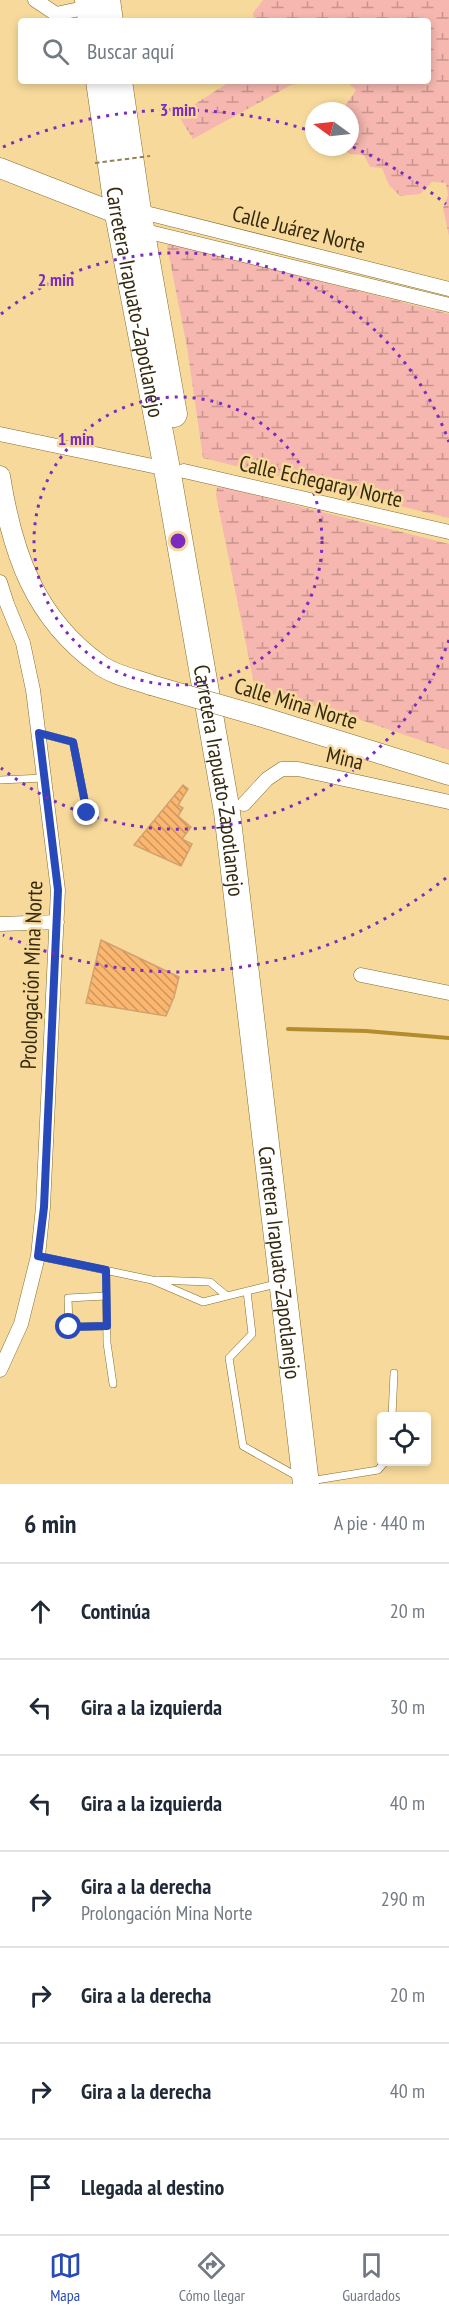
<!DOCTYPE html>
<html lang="es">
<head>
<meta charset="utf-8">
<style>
  body { margin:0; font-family:"PT Sans Narrow",sans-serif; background:#f2f2f3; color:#1f2937 }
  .controls { position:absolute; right:18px; bottom:18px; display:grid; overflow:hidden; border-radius:6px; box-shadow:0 3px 9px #0003 }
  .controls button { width:54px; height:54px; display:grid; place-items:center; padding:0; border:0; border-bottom:2px solid #e0e1e3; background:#fff; color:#1f2937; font:30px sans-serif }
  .compass { position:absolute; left:305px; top:102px; width:54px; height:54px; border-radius:50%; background:#fff; box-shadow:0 3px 9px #0003; rotate:285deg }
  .stop { position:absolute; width:18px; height:18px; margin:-14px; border:4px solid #2849b9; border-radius:50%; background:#fff }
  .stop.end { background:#2849b9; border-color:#fff; box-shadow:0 2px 6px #0008 }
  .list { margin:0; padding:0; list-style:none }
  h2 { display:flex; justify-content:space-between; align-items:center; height:78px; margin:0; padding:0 24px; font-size:26px }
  h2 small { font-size:20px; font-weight:400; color:#747a83 }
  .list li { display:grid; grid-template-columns:39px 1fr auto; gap:18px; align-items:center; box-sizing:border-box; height:96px; padding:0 24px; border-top:2px solid #e0e1e3 }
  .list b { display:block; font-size:22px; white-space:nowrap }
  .list p { margin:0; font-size:20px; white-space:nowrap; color:#747a83 }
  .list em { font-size:20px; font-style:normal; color:#747a83 }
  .icon { flex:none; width:33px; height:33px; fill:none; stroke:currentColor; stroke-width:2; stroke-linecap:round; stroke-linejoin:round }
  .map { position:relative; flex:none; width:449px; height:1484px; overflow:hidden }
  .search { position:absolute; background:#fff; box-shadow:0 3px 9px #0003; left:18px; right:18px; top:18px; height:66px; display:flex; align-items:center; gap:15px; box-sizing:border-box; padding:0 21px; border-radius:6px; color:#747a83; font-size:22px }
  .sheet { height:750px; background:#fff }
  nav { display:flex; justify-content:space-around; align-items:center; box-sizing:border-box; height:84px; border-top:2px solid #e0e1e3; background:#fff; font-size:16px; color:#747a83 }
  nav a { display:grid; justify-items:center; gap:3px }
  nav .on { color:#2849b9 }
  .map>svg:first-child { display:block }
</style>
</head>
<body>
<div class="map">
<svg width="449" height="1484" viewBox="0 0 449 1484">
  <defs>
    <pattern id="wetland-marsh" width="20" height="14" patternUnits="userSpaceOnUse" patternTransform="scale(1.5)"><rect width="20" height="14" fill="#f5b7af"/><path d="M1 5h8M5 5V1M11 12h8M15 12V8" fill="none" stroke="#c7958d"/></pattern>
    <pattern id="building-back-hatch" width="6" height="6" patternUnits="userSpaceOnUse" patternTransform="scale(1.5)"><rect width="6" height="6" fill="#fbb76f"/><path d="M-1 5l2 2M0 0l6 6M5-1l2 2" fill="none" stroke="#cc955a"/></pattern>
  </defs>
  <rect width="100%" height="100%" fill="#f7da9b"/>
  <!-- wetland -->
  <path fill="url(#wetland-marsh)" d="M263,0H449V236L443,208L448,195L446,183L432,182L420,194L400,196L389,185L382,168L370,167L364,155L350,154L340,147H350V111H326L345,106L356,90L346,81H428V21H254L253,13Z
    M231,81H311L291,85L193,139L178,115Z
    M169,243L449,314V518L203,458L187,347L167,246Z
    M223,487L449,544V750L355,718L255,689L216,495L217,488Z"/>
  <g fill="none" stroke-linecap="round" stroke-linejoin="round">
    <!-- stream -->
    <path stroke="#b38d2d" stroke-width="4" d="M288,1029L366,1031L449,1038"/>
  </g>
  <!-- building -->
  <path fill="url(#building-back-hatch)" stroke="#d1a170" stroke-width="1.5" d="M183,785L188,789L178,805L183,808L178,816L191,827L182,839L192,844L181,866L134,845Z
    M101,940L179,977L174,997L166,1016L86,1003Z"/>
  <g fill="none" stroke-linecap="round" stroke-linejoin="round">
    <!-- lane casing -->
    <g stroke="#856b2d" stroke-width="8">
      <path id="lane" d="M39,733L73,742L87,813
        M0,780L44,778
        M38,1256L152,1280L203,1302L276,1284
        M106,1270L107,1343L113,1384
        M156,1280L210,1282L227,1296
        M247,1291L252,1334L229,1358L243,1446L300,1478
        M106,1296L68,1298L69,1327L107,1326
        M392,1416L394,1373
        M316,1480L378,1470L385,1462"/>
    </g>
    <!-- street casing -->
    <g stroke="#856b2d" stroke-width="15">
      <path id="street" d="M35,0L56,14
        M56,14L89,7
        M138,211L449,289
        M141,230L449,305
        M0,434L167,469
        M184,471L449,532
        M0,582L7,604L23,643L33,690L58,890L43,1207L38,1256L21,1324L0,1370
        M244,804L267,779L282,769H298L449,802
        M0,924L57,922
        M361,975L449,993"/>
    </g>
    <!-- secondary casing -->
    <g stroke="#856b2d" stroke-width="21">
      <path id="secondary" d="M0,168L118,214
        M0,476C12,552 34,618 100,665C114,675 134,679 151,685
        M259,716L449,775"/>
    </g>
    <!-- highway casing -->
    <g stroke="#856b2d" stroke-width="27">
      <g id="highway">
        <path d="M88,0L91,21"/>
        <path d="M107,0L110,21"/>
        <path id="s1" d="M99,81L118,214L167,469L227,812L306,1484"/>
        <path d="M119,81L138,211L174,414"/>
      </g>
    </g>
    <!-- lane -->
    <use href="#lane" stroke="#fff" stroke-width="7"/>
    <!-- street -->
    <use href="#street" stroke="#fff" stroke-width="14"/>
    <!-- secondary -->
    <use href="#secondary" stroke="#fff" stroke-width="20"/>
    <!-- highway -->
    <use href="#highway" stroke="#fff" stroke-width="26"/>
    <!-- secondary-bridge casing -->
    <g stroke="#856b2d" stroke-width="21" stroke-linecap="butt">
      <path id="secondary-bridge" d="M151,685L259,716"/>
    </g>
    <!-- path-bridge -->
    <path stroke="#968255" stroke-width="2" stroke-dasharray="4.5 3" stroke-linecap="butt" d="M95,163L150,156"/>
    <!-- secondary-bridge -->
    <use href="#secondary-bridge" stroke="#fff" stroke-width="20"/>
  </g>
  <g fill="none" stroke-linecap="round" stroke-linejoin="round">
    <!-- route -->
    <path stroke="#2849b9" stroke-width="8" d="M69,1327L107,1326L106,1270L38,1256L44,1207L58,890L39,733L73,742L87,813"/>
  </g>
  <!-- distance rings -->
  <g fill="none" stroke="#7b2cbf" stroke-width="3" stroke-dasharray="3 6">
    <circle cx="178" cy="541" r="144"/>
    <path d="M449 640A288 288 0 0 1 1 768M1 314A288 288 0 0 1 449 442"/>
    <path d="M446 878A431 431 0 0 1 3 935M3 147A431 431 0 0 1 311 131M353 147A431 431 0 0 1 446 204"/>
  </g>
  <g text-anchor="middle" stroke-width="5" stroke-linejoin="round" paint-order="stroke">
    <!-- street labels -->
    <g font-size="22" fill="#352a10" stroke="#f7da9b">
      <text transform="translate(299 229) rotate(14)" y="8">Calle Juárez Norte</text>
      <text dy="8" stroke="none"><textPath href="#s1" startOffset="224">Carretera Irapuato-Zapotlanejo</textPath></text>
      <text transform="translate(321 481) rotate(13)" y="8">Calle Echegaray Norte</text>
      <text transform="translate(296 703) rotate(17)" y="8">Calle Mina Norte</text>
      <text transform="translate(345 758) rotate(13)" y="8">Mina</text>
      <text dy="8" stroke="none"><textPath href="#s1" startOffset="710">Carretera Irapuato-Zapotlanejo</textPath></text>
      <text transform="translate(31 975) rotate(-88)" y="8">Prolongación Mina Norte</text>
      <text dy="8" stroke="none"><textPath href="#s1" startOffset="1196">Carretera Irapuato-Zapotlanejo</textPath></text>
    </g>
  </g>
  <circle cx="178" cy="541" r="9" fill="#7b2cbf" stroke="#f7da9b" stroke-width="3"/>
  <g font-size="18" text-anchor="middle" font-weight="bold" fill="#7b2cbf" stroke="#f7da9b" stroke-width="5" stroke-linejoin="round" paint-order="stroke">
    <text x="178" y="116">3 min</text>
    <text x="56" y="286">2 min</text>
    <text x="76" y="445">1 min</text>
  </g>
</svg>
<div class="controls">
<button><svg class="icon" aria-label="locate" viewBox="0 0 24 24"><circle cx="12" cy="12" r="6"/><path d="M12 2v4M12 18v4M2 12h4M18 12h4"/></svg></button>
</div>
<svg class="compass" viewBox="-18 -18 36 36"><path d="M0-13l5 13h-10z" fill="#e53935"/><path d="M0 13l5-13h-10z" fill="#747a83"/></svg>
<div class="stop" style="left:69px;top:1327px"></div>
<div class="stop end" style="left:87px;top:813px"></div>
<div class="search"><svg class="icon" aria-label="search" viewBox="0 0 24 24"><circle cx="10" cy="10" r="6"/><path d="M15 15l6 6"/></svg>Buscar aquí</div>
</div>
<section class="sheet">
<h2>6 min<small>A pie · 440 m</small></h2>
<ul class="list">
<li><svg class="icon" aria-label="ahead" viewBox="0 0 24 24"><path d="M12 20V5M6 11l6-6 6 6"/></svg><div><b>Continúa</b></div><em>20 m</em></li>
<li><svg class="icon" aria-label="left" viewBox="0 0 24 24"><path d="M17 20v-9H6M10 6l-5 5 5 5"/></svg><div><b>Gira a la izquierda</b></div><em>30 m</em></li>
<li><svg class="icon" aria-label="left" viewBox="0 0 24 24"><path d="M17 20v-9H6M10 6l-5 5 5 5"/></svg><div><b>Gira a la izquierda</b></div><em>40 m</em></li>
<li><svg class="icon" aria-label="right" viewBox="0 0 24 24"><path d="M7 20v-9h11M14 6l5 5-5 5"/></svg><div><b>Gira a la derecha</b><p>Prolongación Mina Norte</p></div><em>290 m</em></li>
<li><svg class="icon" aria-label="right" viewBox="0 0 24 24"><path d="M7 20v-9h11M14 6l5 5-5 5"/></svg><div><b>Gira a la derecha</b></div><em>20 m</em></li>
<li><svg class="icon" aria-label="right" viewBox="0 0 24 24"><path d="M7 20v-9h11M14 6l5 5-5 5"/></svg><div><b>Gira a la derecha</b></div><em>40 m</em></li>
<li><svg class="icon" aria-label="arrive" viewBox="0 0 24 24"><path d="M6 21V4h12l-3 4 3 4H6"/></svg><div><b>Llegada al destino</b></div></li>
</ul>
</section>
<nav>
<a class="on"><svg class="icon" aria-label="map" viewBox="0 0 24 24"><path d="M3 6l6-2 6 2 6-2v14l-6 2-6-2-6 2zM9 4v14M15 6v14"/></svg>Mapa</a>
<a><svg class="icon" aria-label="directions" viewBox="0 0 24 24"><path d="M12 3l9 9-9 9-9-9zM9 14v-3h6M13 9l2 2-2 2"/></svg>Cómo llegar</a>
<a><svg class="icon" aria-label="saved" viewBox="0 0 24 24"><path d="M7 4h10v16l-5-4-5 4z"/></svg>Guardados</a>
</nav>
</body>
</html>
